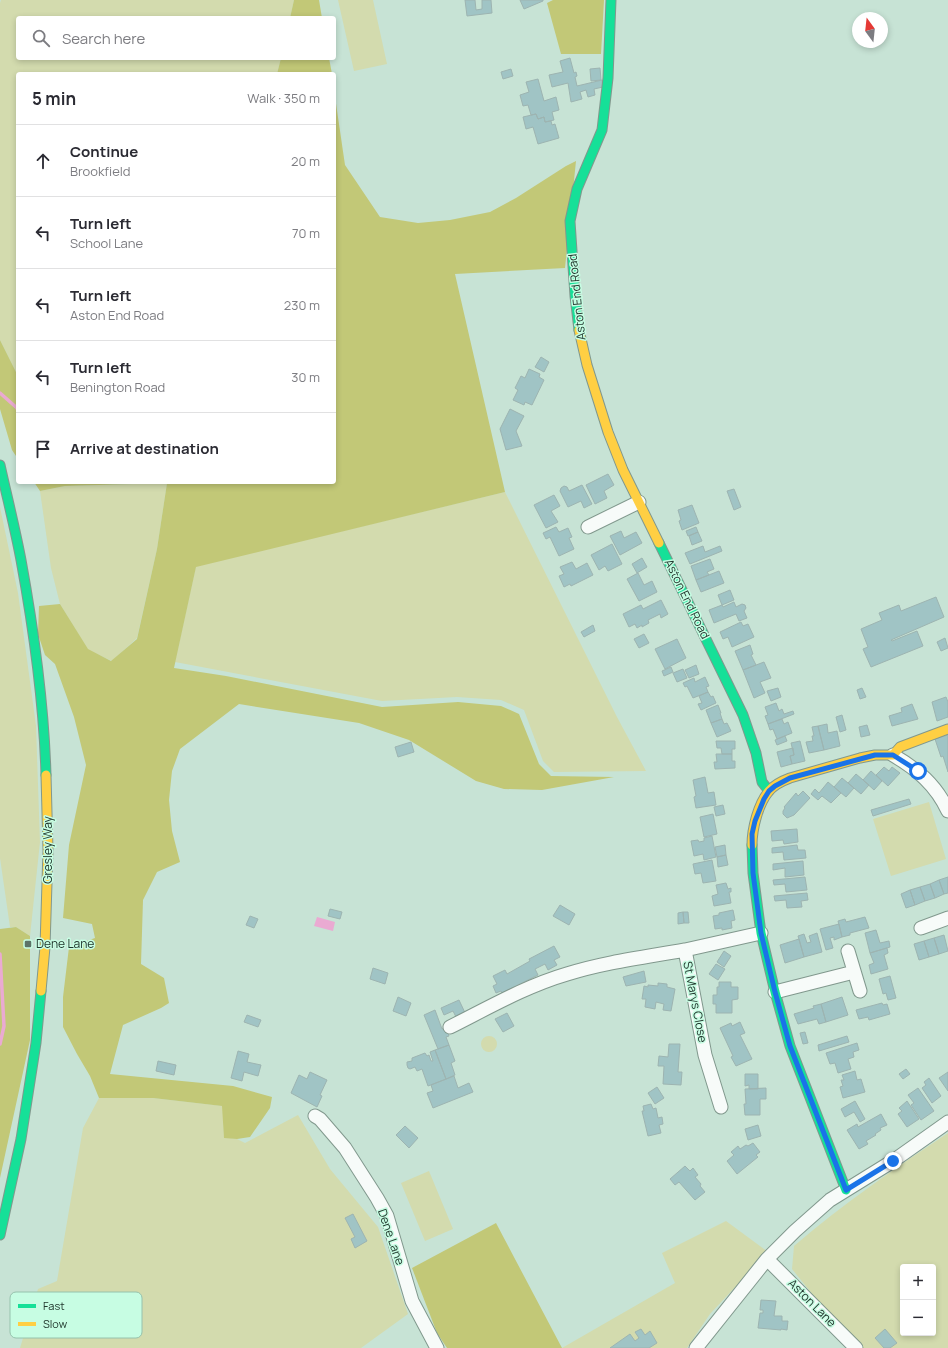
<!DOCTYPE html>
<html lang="en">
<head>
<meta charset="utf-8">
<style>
  body { margin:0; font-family:Manrope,sans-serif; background:#f7f7f7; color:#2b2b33 }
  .controls { position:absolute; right:12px; bottom:12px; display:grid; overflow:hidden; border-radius:4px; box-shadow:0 2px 6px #0003 }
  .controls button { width:36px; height:36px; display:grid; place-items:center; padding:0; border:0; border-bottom:1px solid #e1e1e2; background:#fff; color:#2b2b33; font:20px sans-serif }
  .compass { position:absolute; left:852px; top:12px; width:36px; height:36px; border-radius:50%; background:#fff; box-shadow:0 2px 6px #0003; rotate:345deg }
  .stop { position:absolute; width:12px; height:12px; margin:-9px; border:3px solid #1a73e8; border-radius:50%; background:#fff }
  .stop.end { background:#1a73e8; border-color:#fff; box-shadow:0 1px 4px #0008 }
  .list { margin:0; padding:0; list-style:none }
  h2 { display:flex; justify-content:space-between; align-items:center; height:52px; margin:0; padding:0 16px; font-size:17px }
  h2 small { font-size:13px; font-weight:400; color:#7c7c81 }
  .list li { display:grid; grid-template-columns:26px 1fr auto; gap:12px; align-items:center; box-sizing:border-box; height:72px; padding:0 16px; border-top:1px solid #e1e1e2 }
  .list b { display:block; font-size:15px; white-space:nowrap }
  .list p { margin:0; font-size:13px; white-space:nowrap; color:#7c7c81 }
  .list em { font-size:13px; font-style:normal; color:#7c7c81 }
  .icon { flex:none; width:22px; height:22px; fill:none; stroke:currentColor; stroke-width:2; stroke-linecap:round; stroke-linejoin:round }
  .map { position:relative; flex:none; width:948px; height:1348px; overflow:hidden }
  .search { position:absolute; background:#fff; box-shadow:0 2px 6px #0003; left:16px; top:16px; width:320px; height:44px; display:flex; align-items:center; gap:10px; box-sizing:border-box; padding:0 14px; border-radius:4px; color:#7c7c81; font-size:15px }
  .panel { position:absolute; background:#fff; box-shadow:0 2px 6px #0003; left:16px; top:72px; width:320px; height:412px; border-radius:4px }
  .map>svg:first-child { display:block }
</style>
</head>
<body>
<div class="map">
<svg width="948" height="1348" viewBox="0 0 948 1348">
  <rect width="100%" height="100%" fill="#c7e3d5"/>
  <!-- green -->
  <path fill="#d3dbae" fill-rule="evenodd" d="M1,0H294L290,18H18V58H281L277,74H18V376L0,340V3Z
    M338,0H373L387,64L354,71Z
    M167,483L157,549L137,638L112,661L88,650L60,604L51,568L40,491L65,486Z
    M505,492L617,717L646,771L554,772L543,761L524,710L501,700L457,697L382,701L175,662L196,566Z
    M0,507L18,593L36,726L40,842L30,936L16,927H10L0,858Z
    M929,802L946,859L891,876L873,819Z
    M481 1044a8 8 0 1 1 16 0a8 8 0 1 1-16 0Z
    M99,1098H153L223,1106L224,1137L237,1139L245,1143L298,1115L330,1169L378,1227L408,1314L361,1348H20L38,1289L57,1281L83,1128Z
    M948,1133V1348H858L842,1331L792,1269L794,1246C843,1204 895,1168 948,1133ZM903,1267H933V1333H903Z
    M429,1171L453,1229L425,1241L401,1183Z
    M726,1221L768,1252L710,1314L687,1348H562L675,1283L662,1253Z"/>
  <!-- forest -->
  <path fill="#c2c877" d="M294,0H319L322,18H290Z
    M553,0H604L601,54H561L547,3Z
    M281,58H329L332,74H277Z
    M334,90L345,165L380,217L418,223L450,220L490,212L516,198L566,166L576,161L565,268L455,274L505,492L196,567L174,668L226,676L382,707L458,702L501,706L519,714L539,764L551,776L614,777L542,790L504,789L476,781L409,740L359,723L239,704L180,749L172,771L169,800L172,831L180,862L157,872L143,900L141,964L164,978L169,1003L161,1008L123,1025L110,1074L233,1086L272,1097L270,1108L250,1137L237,1139L224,1138L222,1106L153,1098H99L90,1076L77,1054L63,1027V997L69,947L95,938L92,924L63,918L69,845L86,765L74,717L55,664L45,655L38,634L39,606L60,604L88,649L111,661L137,639L157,549L167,483L65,486L40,491L34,482H334Z
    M0,340L18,376V459L12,450L0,409Z
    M16,927L30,936V1040L0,1178V929Z
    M496,1223L562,1348H447L437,1333L412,1268Z"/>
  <!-- water -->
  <path fill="#eaaad2" d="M317,917L335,922L333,931L314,926Z"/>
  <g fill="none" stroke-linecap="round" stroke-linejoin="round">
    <!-- stream -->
    <path stroke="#eaaad2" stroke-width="3.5" d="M0,393L17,408L18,411
      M0,954L4,1026L0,1044"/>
  </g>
  <!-- building -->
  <path fill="#a0c4c5" stroke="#9db4b1" d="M465,0H475L476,10L482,9V0H491L492,13L467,16Z
    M520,0H543V1L524,9Z
    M570,58L574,73L576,72L577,76L575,77L577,86L602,80L603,87L594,89L595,95L588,97L586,90L580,92L582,99L571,102L568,83L552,87L549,75L563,72L560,61Z
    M600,68L601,80L591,81L590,69Z
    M511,69L513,76L503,79L501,72Z
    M538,79L544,101L556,97L559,110L552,112L554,120L545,122L544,117L538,119L536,114L531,115L528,105L523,106L520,95L529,92L526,82Z
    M536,114L538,119L544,117L545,122L551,121L552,125L555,124L559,138L538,144L533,127L526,129L523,117Z
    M541,357L549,362L544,372L535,367Z
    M529,369L540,374L539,377L544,380L532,405L525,402L524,405L513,400L518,390L515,388L521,376L525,378Z
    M510,409L524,416L516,431L522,446L506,450L500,429Z
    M608,474L614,485L604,491L607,498L595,504L586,485Z
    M582,485L592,504L584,508L581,501L568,507L560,491L561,488L564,486L567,487L569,491Z
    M734,489L741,507L734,510L727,491Z
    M554,495L560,506L551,511L558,522L546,528L534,505Z
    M692,505L699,523L682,530L679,521L681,520L678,510Z
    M556,527L559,532L568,528L572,537L569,538L574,549L559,556L550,537L546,539L543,533Z
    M696,527L698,532L688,536L686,531Z
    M621,531L624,538L636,532L642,543L620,555L610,536Z
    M698,532L702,541L692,545L689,536Z
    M612,544L622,564L608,571L605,566L599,570L591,555Z
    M703,546L705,552L720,546L722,551L690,564L685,553Z
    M642,558L647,567L637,573L632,564Z
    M710,559L714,569L707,572L709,575L696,580L691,566Z
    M572,562L576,569L587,563L593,575L571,586L570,584L564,587L559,576L564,574L560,567Z
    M719,571L724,583L701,592L696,580Z
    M638,573L644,585L652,581L657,592L639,601L627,579Z
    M730,590L734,600L722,605L718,595Z
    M936,597L944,617L891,640L892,641L917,631L923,646L871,667L863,649L868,647L861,629L882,620L879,613L899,605L901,611Z
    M661,600L668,614L661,618L660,614L648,620L649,623L642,627V625L637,628L635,624L629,627L623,614L641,605L643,609Z
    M734,602L736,607L742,604L745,605L746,608L744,611L747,618L739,621L736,614L714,623L709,610L722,605L723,607Z
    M741,622L743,626L748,624L754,637L732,647L728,637L723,639L720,632Z
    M593,625L595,631L584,637L581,632Z
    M644,634L649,643L639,648L634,639Z
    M945,638L948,648L941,651L937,642Z
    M677,639L686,658L665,669L655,649Z
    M750,645L753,654L751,655L756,665L743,670L735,651Z
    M764,662L771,678L760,682L765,693L754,698L743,670Z
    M696,665L699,674L689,678L685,670Z
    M671,667L673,672L664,676L662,671Z
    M683,669L687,678L677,682L673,673Z
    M705,677L709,686L706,687L708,692L693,698L687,686L685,687L683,683L694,678L695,682Z
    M778,688L781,697L771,701L767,691Z
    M862,688L866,697L860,699L857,690Z
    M708,692L711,697L713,696L716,703L701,710L698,704L702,703L699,696Z
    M946,697L948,702V717L937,721L932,702Z
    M776,703L779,711L782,709L784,714L793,711L794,714L768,724L765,716L768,715L765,707Z
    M912,704L918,719L892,726L889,716L902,712L901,708Z
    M718,705L721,713H720L722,719L711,723L706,710Z
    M842,715L846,730L840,732L836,717Z
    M722,719L724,724L727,723L731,731L717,737L711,723Z
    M782,719L784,724L788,722L792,733L777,739L773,729L770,730L768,724Z
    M827,724L828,733L837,731L840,746L824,750L818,726Z
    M867,725L870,735L861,737L859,727Z
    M818,726L824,750L809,753L806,742L813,741L812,736H814L812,727Z
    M948,735V772L943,756L941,757L935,739Z
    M785,736L787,741L777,745L775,740Z
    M716,741H735V749H732V754H722L721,748H717Z
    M800,741L805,761L792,764L790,756L794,755L791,743Z
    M411,742L414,752L398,757L395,747Z
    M793,748L794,755L790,756L792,764L781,767L777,752Z
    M716,754H732V761H735V768L715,769L714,762H717Z
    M884,767L889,771L892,767L900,773L888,786L876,775Z
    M871,771L882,781L874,790L863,780Z
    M856,774L869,785L861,794L848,783Z
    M705,777L708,793L714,792L716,805L696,808L694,797L696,796L693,780Z
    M842,778L854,788L846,797L834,787Z
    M828,782L841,793L831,803L822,796L818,800L811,794L815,789L819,793Z
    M803,791L810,798L794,815L787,818L783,814V811L785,808L784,807L796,793L798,796Z
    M909,799L911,804L873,816L871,810Z
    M723,805L725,814L716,816L714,807Z
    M713,814L717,834L704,837L700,817Z
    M797,829L798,842L784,844L783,840L772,841L771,831Z
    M712,836L716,857L704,860L703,854L694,856L691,841L698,840L699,842L704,841V838Z
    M725,845L726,855L717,857L715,847Z
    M797,845L798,850H805L806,858L784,860L783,852L772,853V848Z
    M726,855L728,865L718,867L717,857Z
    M712,860L716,881L703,883L701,873L695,874L693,864Z
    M803,861L804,875L785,877V868L773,870V864Z
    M805,877L807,890L786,892L785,884L774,885L773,880Z
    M948,877V893L944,894L939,880Z
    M939,880L944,894L935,898L930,884Z
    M726,883L728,889L731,888V892H729L731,903L714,906L712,896L718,894L716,885Z
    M930,884L935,898L925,901L920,887Z
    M920,887L925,901L915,905L910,890Z
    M910,890L915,905L906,908L901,894Z
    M807,893L808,900L801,901L802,907L787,908L786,900L775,901L774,896Z
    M560,905L575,914L569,925L553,916Z
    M330,909L342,912L340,919L328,916Z
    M733,910L735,920L731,921L732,928L722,930V928L715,929L713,916L719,915V913Z
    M683,912H688L689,923H684Z
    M683,912L684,923L678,924V913Z
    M250,916L258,919L254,928L246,925Z
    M865,917L869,928L850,933V935L842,937L838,921L845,919L846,922Z
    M839,924L842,937L834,940V937L830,938L833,948L826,950L820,929Z
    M876,930L880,943L889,941L890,947L870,953L865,933Z
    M817,933L822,952L804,957L798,936L804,934L807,943L811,942L809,936Z
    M944,935L948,951L939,954L934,938Z
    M934,938L939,954L929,957L924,941Z
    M799,939L804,957L785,963L780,945Z
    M924,941L929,957L919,960L914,944Z
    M554,946L560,957L554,960L557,965L548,970L545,964L535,969L538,975L502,993L501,991L496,993L493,986L497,984L493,976L505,970L507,974L530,961L529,959Z
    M887,948L888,953L884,955L888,969L871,974L869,965L874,963L870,953Z
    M724,951L731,956L724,967L717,962Z
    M716,964L725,969L718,980L709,974Z
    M373,968L388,973L385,984L370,979Z
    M644,971L646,982L626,986L623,977Z
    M890,976L896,998L888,1000L886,993L883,994L879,979Z
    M719,982H731V987H738V999L732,1000V1013H716V1004H713V995H717V987H719Z
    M658,983L667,984V987L675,989L671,1011L663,1010L664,1004L656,1002L655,1009L645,1007L646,999H642L644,986L648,987V985L658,986Z
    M398,997L411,1003L406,1016L393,1011Z
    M842,997L848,1015L826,1022L821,1004Z
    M459,1000L467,1017L458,1021L453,1011L444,1015L441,1008Z
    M882,1003L883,1005L887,1004L890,1014L869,1020L868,1017L859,1019L856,1010Z
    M821,1004L826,1022L819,1024L817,1019L798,1024L794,1014L814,1008L813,1006Z
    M435,1010L442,1029L446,1027L449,1036L446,1037L449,1045L438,1049L424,1015Z
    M507,1013L514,1026L503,1032L495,1019Z
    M247,1015L261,1020L258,1027L244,1022Z
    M740,1022L745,1033L740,1035L752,1059L736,1066L731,1057L733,1056L720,1028L731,1023L732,1026Z
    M805,1032L808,1043L803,1044L800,1033Z
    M847,1036L849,1042L819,1051L818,1045Z
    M857,1043L859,1050L853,1052L854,1057L848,1059L851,1069L838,1073L835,1063L830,1064L826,1053Z
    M669,1044H680L678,1072H682L681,1085L663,1084L664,1066H658L659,1056L668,1057Z
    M449,1045L455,1061L451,1063L455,1075L446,1079L435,1050Z
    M435,1050L446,1079L428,1086L422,1069L417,1071L415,1067L410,1069L408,1068L407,1065V1062L412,1061V1058L425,1053L427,1056L429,1055L431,1061H433L430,1052Z
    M238,1051L249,1054L247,1062L261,1065L258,1076L244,1072L242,1081L231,1078Z
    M158,1061L176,1065L174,1075L156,1071Z
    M906,1069L910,1074L903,1079L899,1074Z
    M855,1071L857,1080L861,1079L865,1092L843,1098L840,1087L843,1086L841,1080H844L842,1075Z
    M310,1072L327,1080L320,1095L322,1096L317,1107L291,1093L299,1075L307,1079Z
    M948,1072V1091L939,1078Z
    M745,1074H758V1089H749V1085L745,1086Z
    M454,1076L458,1088L469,1083L473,1092L433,1108L427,1093L433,1091L431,1085Z
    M929,1078L941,1096L932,1103L922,1088L926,1085L924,1082Z
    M657,1087L664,1098L655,1104L648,1093Z
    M766,1088V1099H760V1115H745L744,1104H746L745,1089Z
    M918,1088L934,1111L921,1120L911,1105L914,1103L908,1095Z
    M855,1101L865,1119L860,1122L854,1112L845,1117L841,1109Z
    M907,1101L919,1119L907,1127L898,1114L902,1111L899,1108Z
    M651,1104L653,1109L656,1108L658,1118L662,1117L663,1124L659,1125L661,1133L648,1136L642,1111H644L643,1106Z
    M881,1114L887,1125L880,1128L881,1130L875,1134L876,1135L866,1141L868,1144L859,1149L847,1130L857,1124L858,1127Z
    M758,1125L761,1136L748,1140L745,1129Z
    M405,1126L418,1138L409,1148L396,1135Z
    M753,1143L760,1152L756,1155L758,1157L737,1174L727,1161L734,1155L731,1152L738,1146L740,1149L746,1145L748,1146Z
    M685,1166L690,1171L693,1168L698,1175L695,1177L701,1184L700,1186L705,1192L695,1200L679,1182L675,1185L670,1179Z
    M353,1214L367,1241L355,1248L351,1239L355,1237L345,1218Z
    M761,1300L776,1301L774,1316H782V1321H788L787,1330L781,1329V1330L758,1328L760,1313H763V1310H760Z
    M641,1329L645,1335L650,1331L657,1343L649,1348H610L630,1334L635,1341L639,1338L635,1332Z
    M885,1329L897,1343L890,1348H884L875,1338Z"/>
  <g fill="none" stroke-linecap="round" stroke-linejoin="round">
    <!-- street casing -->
    <g stroke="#81988d" stroke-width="15">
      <path id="street" d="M588,527L639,502
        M893,755C917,769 936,785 948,811
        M921,928L948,918
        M848,951L860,991
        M775,992L854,972
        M450,1027C488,1008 526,986 567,974C605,962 646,957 685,950
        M721,1107L705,1055L685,950L761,933
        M315,1116L320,1119L345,1148L377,1198L387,1216L412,1301L437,1348
        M767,1259L856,1348
        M696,1348L767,1259L795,1231L830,1200L893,1161L948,1122"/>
    </g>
    <!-- fast casing -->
    <g stroke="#81988d" stroke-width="11">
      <path id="fast" d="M579,330L575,296L570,221L577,189L602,130L608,78L611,0
        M0,465C7,497 15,528 21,560C34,631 44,704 46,775
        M659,543L743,715L756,753L762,782L769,791
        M752,845L753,873L761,933L775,992L790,1046L846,1190
        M0,1235L21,1139L36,1043L41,991"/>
    </g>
    <!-- slow casing -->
    <g stroke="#81988d" stroke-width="11">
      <path id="slow" d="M579,330L587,365L608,432L623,470L659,543
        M752,845C752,829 758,804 769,791C774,785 782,781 790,778L860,758L875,755H893L900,747L948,729
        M41,991L45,947L48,850L46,775"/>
    </g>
    <!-- street -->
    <use href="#street" stroke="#f7fbf9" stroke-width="13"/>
    <!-- fast -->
    <use href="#fast" stroke="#16e098" stroke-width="9"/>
    <!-- slow -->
    <use href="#slow" stroke="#ffcf43" stroke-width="9"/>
  </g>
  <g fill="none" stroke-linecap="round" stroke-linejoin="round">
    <!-- route -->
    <path stroke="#1a73e8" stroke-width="5" d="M893,1161L846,1190L790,1046L775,992L761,933L753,873L752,834L755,821L764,799L769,791L775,786L790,778L875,755H893L918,771"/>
  </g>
  <!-- markers -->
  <rect fill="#5c7468" stroke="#c7fde3" stroke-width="1.5" x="24" y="940" width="8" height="8" rx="2"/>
  <g text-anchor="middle" stroke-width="3" stroke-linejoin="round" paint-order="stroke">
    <!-- street labels -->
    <g font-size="12" fill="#22382e" stroke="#c7fde3">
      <text transform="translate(577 297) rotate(-96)" y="4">Aston End Road</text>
      <text transform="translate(687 599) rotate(64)" y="4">Aston End Road</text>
      <text transform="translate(48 850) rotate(-90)" y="4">Gresley Way</text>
      <text transform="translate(695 1002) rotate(79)" y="4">St Marys Close</text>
      <text transform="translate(391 1237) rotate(71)" y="4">Dene Lane</text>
      <text transform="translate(812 1303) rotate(45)" y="4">Aston Lane</text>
    </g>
    <!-- poi labels -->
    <g font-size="12" fill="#22382e" stroke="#c7fde3" text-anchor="start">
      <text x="36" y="948">Dene Lane</text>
    </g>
  </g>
  <!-- legend -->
  <rect x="10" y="1292" width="132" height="46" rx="6" fill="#c7fde3" stroke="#96c2ad" stroke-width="1"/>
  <rect x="18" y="1304" width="18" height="4" fill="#16e098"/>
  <rect x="18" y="1322" width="18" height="4" fill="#ffcf43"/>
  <g font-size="11" fill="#22382e">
    <text x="43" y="1310">Fast</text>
    <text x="43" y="1328">Slow</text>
  </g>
</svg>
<div class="controls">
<button>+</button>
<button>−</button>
</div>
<svg class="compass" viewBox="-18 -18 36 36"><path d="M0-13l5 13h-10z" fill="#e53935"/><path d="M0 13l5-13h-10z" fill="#7c7c81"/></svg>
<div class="stop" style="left:918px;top:771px"></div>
<div class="stop end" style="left:893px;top:1161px"></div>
<div class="search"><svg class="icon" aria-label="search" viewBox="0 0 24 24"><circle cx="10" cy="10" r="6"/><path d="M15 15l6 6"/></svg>Search here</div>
<section class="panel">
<h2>5 min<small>Walk · 350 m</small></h2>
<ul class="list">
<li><svg class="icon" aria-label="ahead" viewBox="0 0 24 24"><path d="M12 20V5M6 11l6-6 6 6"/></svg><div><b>Continue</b><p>Brookfield</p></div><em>20 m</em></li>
<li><svg class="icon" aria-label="left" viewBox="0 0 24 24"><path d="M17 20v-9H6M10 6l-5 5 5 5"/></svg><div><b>Turn left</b><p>School Lane</p></div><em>70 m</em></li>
<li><svg class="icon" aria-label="left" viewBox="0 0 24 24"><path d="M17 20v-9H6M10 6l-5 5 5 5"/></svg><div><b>Turn left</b><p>Aston End Road</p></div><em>230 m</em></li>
<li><svg class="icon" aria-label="left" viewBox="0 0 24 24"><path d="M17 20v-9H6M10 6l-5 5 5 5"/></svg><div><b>Turn left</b><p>Benington Road</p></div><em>30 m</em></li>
<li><svg class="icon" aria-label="arrive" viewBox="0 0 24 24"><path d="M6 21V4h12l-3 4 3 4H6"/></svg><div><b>Arrive at destination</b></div></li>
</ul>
</section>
</div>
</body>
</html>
